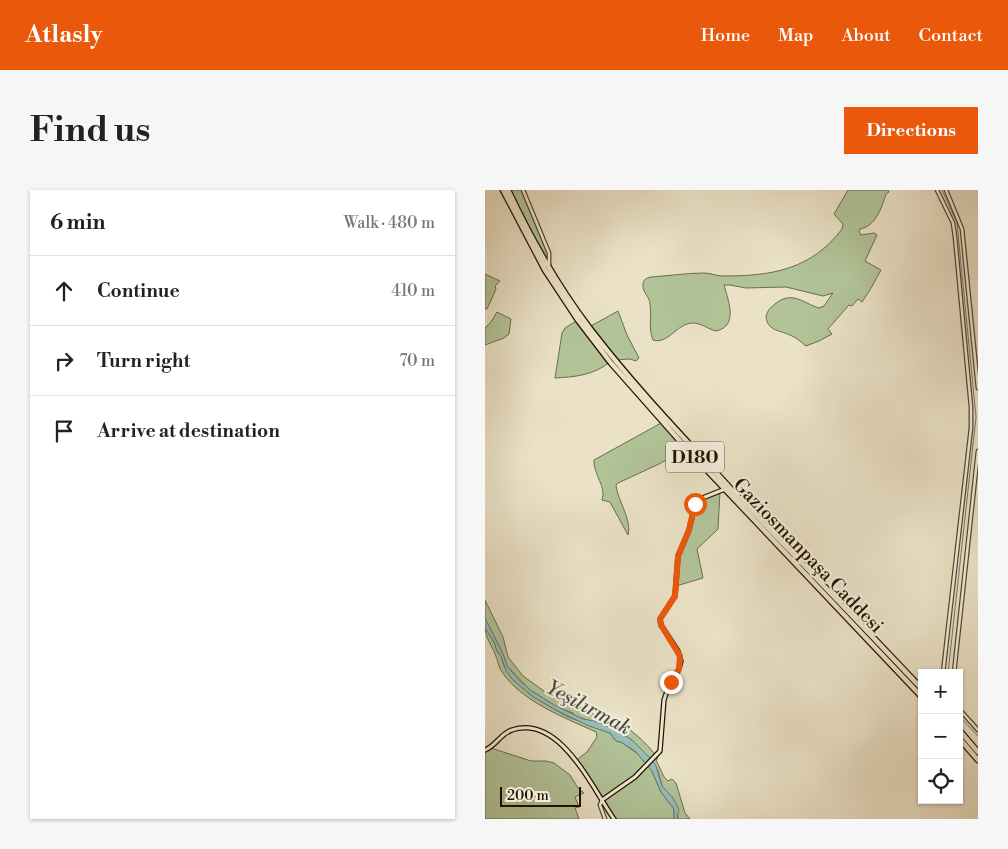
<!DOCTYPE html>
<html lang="en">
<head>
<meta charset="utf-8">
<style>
  body { margin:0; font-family:"Libre Bodoni",serif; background:#f6f6f6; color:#222 }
  .controls { position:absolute; right:15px; bottom:15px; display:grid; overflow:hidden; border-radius:0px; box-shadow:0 1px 4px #0004 }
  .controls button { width:45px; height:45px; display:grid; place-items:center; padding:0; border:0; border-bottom:1px solid #e0e0e0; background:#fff; color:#222; font:25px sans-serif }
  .scale { position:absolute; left:15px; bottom:12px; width:81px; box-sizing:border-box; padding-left:5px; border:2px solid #231401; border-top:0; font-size:14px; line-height:18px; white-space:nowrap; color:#231401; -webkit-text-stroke:4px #f1ecda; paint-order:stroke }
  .stop { position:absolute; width:15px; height:15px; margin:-11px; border:4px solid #ea580c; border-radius:50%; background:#fff }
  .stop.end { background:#ea580c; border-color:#fff; box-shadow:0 1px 5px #0008 }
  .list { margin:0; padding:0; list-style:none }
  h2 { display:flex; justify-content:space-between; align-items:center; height:65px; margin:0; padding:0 20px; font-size:21px }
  h2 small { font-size:16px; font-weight:400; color:#767676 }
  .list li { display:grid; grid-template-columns:32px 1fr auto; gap:15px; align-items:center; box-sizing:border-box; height:70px; padding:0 20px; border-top:1px solid #e0e0e0 }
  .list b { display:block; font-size:19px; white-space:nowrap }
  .list em { font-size:16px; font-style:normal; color:#767676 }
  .icon { flex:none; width:28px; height:28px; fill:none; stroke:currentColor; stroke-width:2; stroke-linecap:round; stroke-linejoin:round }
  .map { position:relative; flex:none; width:493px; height:629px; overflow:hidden; border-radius:0px }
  header { display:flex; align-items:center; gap:30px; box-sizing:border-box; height:70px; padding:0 25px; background:#ea580c; color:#fff }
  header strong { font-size:24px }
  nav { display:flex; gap:28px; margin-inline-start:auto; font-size:18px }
  .intro { display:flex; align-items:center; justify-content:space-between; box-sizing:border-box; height:120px; padding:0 30px }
  h1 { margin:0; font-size:35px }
  .button { padding:12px 22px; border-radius:0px; background:#ea580c; color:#fff; font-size:18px; font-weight:700 }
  main { display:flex; gap:30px; padding:0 30px }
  aside { flex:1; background:#fff; border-radius:0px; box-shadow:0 1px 4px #0004 }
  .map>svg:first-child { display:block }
</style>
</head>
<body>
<header>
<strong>Atlasly</strong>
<nav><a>Home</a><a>Map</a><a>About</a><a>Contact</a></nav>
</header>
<div class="intro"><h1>Find us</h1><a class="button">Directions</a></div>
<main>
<aside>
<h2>6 min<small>Walk · 480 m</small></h2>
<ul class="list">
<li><svg class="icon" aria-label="ahead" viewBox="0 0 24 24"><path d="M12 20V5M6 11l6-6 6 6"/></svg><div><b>Continue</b></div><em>410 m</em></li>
<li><svg class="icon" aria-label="right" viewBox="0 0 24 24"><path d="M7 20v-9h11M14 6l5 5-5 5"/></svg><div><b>Turn right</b></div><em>70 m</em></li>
<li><svg class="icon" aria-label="arrive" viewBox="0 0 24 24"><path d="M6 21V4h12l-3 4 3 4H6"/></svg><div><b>Arrive at destination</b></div></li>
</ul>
</aside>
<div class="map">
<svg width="493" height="629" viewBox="0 0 493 629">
  <rect width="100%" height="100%" fill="#eae1c6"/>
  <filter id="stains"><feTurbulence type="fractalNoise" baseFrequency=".004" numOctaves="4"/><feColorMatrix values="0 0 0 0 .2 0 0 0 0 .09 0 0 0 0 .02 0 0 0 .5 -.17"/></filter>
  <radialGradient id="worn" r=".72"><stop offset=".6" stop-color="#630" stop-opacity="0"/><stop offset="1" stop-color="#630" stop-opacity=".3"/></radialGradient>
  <!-- green -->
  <path fill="#b2c398" stroke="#6a6c4c" d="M23,0H38L64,63V78Z
    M363,0H403L404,2L401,4C397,17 391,36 375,39L374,41L376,45L389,43L392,45L380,71L396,80L385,100L377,112L373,109L367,116L364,115L343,139L347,144L334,151L321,156C316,152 312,148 307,146C296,140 283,142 281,127C282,121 285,118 290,114C307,100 318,113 334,118L339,116L348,103L338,106L301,97L261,98L245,95H239C243,110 254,136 231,141C223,139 216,133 208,133C192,133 183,155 168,150C163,138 167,126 165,114C165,107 157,102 158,95C158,90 161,88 166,87C183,86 201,83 219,83C226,83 231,86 238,86C286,86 326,80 357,39L358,34L349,24Z
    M0,84L15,91L10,96L11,99L2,119H0Z
    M133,121L142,145L154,168L151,171L145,169L130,170L104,137Z
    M12,122L26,129L24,144L19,148L0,155V138L6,132Z
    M93,130L125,172C109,185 90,187 70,188L77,143L80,138Z
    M178,232L202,259L174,274L133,293L131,295C133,312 147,329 143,345L125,312L117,310C122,297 108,284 109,270Z
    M235,301L233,339L212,359L218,388L191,396L193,366L204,340L212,312Z
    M0,410L18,447L23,467L38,486L66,506H74L108,524L143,534V538C154,547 164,556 173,568L171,570L179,587L183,591L187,589L191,593L200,623L205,629H193L192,616L177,596L173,581L165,568L148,551L132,540L90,526L88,523L72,517L45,500L22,476L18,464L2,433L0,428Z
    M0,436L9,452L12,461L16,466L19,476L27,489L47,506L81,526L125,543L131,551L136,552L153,564L167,581L176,602L189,619V629H129L90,571L102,562L112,547L111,542C80,528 36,511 17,482C13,477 13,470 10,464C6,454 0,447 0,436Z
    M0,557L6,558L46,571H61L69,573L85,585L93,598L99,603L90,607L94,617L90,618L94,629H0Z"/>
  <!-- water -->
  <path fill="#98bdb8" stroke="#69796f" d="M0,428L18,464L22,476L33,489L45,500L69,515L98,529L109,531L132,540L148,551L165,568L171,576L177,596L188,608L194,620L192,626L193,629H189V619L176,602L167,581L150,561L136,552L131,551L125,543L104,536L69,519L47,506L27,489L21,481L16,466L12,461L9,452L0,438Z"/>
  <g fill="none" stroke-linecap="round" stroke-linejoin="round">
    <!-- stream -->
    <path stroke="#69796f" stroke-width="1" d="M457,0L472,33L491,227L463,483
      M474,526L493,546"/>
    <!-- street casing -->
    <g stroke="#554732" stroke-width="5">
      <path id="street" d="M38,0L64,63V76
        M452,0L468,33L470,47L486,217V238L458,483
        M461,0L477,39L493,198
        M469,483L493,261
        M474,519L493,540
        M117,610L115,615L120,629"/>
    </g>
    <!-- secondary casing -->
    <g stroke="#231401" stroke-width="5.5">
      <path id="secondary" d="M0,560C11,556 16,543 27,540C75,524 107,598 129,629
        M117,610L150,587L175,561L179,510L183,498L194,479L196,471L193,461L176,435L175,429L190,406L193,366L204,340L210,314L215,309L240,299"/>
    </g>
    <!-- highway casing -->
    <g stroke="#231401" stroke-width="7">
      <path id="highway" d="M18,0L60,80L93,130L126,173L202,259L437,507
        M23,0C46,49 73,97 106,140C149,196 198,247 246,299C310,366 374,432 437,499
        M474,540L493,562
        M474,548L493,570"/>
    </g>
    <!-- street -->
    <use href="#street" stroke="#f1ecda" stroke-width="2.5"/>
    <!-- secondary -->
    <use href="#secondary" stroke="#f1ecda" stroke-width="3"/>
    <!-- highway -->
    <use href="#highway" stroke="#eae1c6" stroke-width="4.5"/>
  </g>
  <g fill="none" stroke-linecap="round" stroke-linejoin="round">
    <!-- route -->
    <path stroke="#ea580c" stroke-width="6" d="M186,492L194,479L195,466L176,435L175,429L190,406L193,366L204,340L210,314"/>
  </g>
  <g text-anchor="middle" stroke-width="4.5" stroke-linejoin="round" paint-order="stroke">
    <!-- shield labels -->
    <rect fill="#f1ecda" stroke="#615542" stroke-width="1" x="181" y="251.5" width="58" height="31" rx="4"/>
    <g font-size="18" font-weight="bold" fill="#231401">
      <text x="210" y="273">D180</text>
    </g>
    <!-- street labels -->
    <g font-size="19" fill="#231401" stroke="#f1ecda">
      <text transform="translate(324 365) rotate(46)" y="7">Gaziosmanpaşa Caddesi</text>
    </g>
    <!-- water labels -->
    <g font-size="20" font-style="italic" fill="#4c4f41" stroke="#f1ecda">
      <text transform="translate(104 517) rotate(28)" y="7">Yeşilırmak</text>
    </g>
  </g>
  <rect width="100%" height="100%" filter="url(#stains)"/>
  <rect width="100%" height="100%" fill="url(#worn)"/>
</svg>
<div class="controls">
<button>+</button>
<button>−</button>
<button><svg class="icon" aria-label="locate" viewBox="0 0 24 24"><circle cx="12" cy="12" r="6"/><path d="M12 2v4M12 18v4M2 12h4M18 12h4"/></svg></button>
</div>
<div class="scale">200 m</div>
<div class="stop" style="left:210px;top:314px"></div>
<div class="stop end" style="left:186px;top:492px"></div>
</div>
</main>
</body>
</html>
